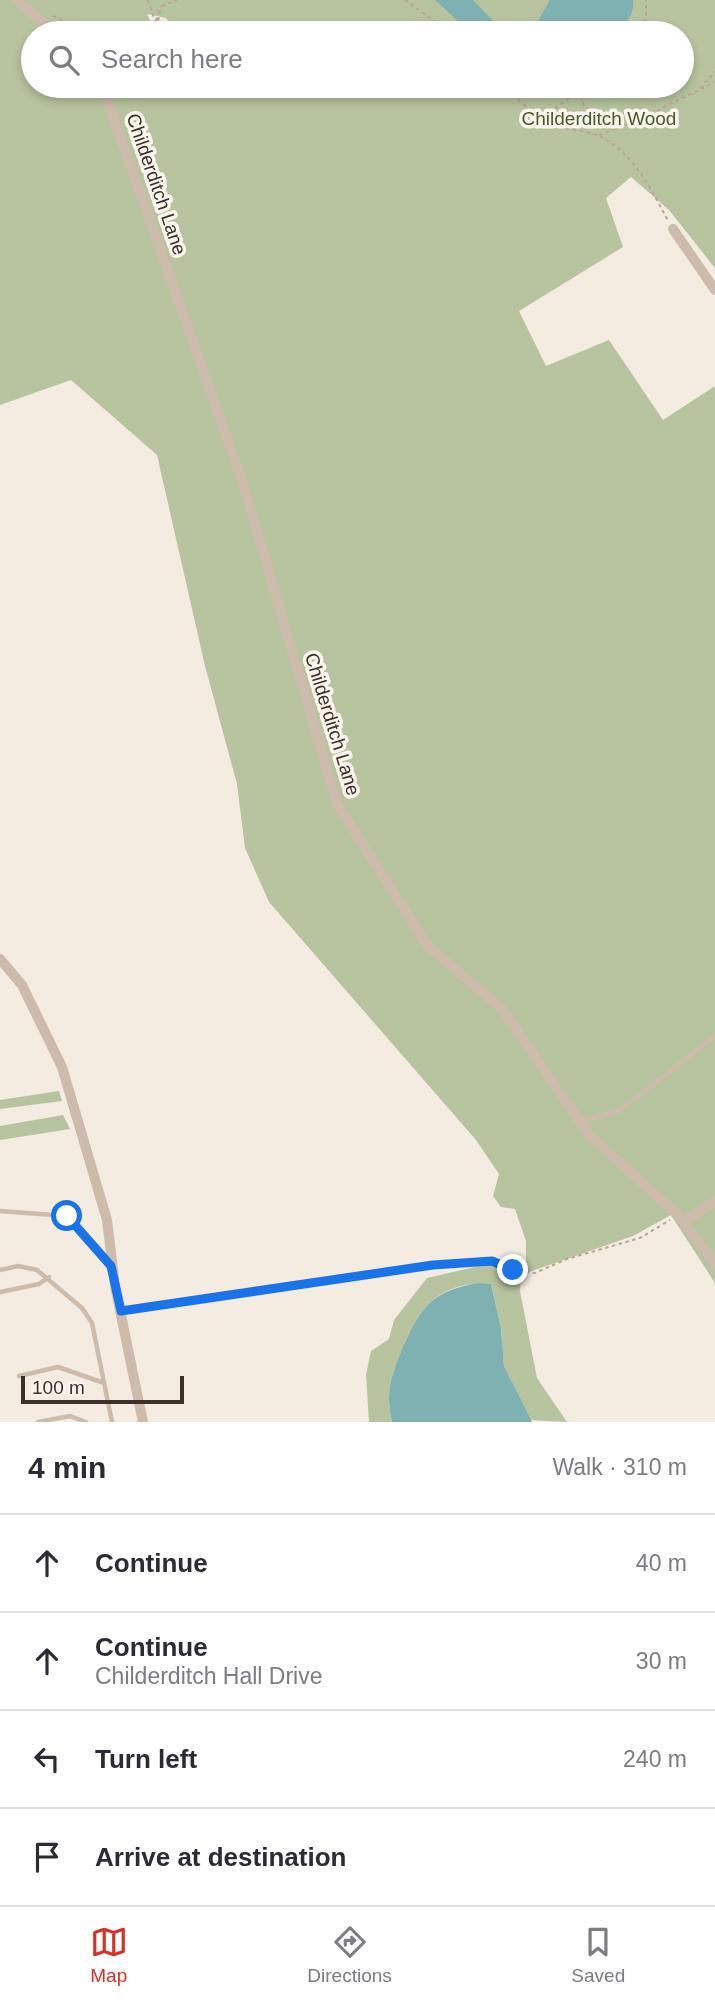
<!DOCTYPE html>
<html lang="en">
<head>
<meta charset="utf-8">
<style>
  body { margin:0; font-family:Arial,sans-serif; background:#f2f2f3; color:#2b2b33 }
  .scale { position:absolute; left:21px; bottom:18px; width:163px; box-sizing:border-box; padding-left:7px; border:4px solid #3b302b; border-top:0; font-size:19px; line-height:24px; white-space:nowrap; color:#3b302b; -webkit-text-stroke:5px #fbf5ee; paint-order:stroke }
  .stop { position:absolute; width:21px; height:21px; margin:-16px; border:5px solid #1a73e8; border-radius:50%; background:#fff }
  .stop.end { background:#1a73e8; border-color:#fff; box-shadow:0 2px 7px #0008 }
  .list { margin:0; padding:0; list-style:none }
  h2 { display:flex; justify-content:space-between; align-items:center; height:91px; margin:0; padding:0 28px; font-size:30px }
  h2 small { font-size:23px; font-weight:400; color:#7c7c81 }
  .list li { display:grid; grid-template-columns:46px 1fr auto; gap:21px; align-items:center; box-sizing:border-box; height:98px; padding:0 28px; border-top:2px solid #e1e1e2 }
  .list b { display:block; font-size:26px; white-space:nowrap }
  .list p { margin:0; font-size:23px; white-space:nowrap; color:#7c7c81 }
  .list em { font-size:23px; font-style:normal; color:#7c7c81 }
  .icon { flex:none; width:38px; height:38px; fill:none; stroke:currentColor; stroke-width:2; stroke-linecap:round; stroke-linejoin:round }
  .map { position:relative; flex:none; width:715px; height:1422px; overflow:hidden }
  .search { position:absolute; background:#fff; box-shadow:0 4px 10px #0003; left:21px; right:21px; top:21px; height:77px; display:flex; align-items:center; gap:18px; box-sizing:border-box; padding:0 24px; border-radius:38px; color:#7c7c81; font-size:26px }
  .sheet { height:483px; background:#fff }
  nav { display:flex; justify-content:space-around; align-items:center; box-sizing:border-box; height:98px; border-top:2px solid #e1e1e2; background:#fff; font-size:19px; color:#7c7c81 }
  nav a { display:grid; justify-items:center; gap:4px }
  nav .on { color:#d93025 }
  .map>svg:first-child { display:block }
</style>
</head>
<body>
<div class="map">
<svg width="715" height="1422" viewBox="0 0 715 1422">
  <rect width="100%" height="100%" fill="#f4ebe1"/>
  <!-- green -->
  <path fill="#b8c4a0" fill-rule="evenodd" d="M0,0H715V268L669,210L631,177L606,198L623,247L519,311L546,366L609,340L663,420L715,386V1283L671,1215L633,1236L526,1273V1241L515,1209L501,1207L493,1196L499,1174L476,1140L269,902L245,848L237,784L205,666L157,455L71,380L0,405ZM147,14L166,18L176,33H682V86H33V33H66L64,30L68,33H156Z
    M59,1091L62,1101L0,1109V1100Z
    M63,1115L70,1129L0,1140V1126Z
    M492,1263L521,1273L520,1291L537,1378L567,1422L530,1420L504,1366L501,1328L491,1284C440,1281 420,1306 402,1349C391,1376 385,1393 392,1422H369L366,1375L371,1351L389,1339L394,1320L427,1278Z"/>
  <!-- water -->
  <path fill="#7fb0b2" d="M435,0H473L505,33H471Z
    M550,0H633C635,13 626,23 618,33H531Z
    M479,1283L491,1284L501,1328L504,1366L532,1422H392C385,1393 391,1376 402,1349C420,1308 432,1290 479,1283Z"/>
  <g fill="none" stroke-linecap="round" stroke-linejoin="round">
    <!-- path -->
    <path stroke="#b9a596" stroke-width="2" stroke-dasharray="3.5 3.5" stroke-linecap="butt" d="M148,0L157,27L161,6
      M405,0L451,33
      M162,6L177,0
      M53,16L90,33
      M156,21L159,10
      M157,27L158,33
      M635,33L646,18V0
      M502,86C521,104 544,121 570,129C579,131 588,132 597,135C632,150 652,190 668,221
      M700,88L715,72
      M580,89L584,106L605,118L632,123
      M544,117L584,86
      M599,135L632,123L715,82
      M132,1309L433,1265L492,1261L513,1270L535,1273L567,1259L640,1238L670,1220"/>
    <!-- service -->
    <path stroke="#cdbbac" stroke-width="4.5" d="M581,1121L619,1111L715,1036
      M0,1211L67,1216L111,1265
      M0,1270L18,1266L37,1270L82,1308L92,1323L112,1422
      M0,1292L39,1284L49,1277
      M19,1376L58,1367L104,1383
      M38,1422L70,1416L86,1422"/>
    <!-- minor -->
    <path stroke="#cdbbac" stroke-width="10" d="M16,0L56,33
      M102,86L242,480L337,804L427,945L502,1009L589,1135L679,1216L715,1264
      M673,229L715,290
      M0,959L22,985L62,1067L107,1220L115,1286L143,1422
      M684,1222L715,1201"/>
  </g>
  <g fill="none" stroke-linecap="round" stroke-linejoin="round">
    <!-- route -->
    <path stroke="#1a73e8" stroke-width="9" d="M67,1216L111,1266L121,1311L433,1265L492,1261L513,1270"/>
  </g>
  <g text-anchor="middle" stroke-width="7" stroke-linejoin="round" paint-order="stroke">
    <!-- park labels -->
    <g font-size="19" fill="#4a5a2e" stroke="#fbf5ee">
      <text x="599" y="125">Childerditch Wood</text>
    </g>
    <!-- street labels -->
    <g font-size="19" fill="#3b302b" stroke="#fbf5ee">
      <text transform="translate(157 184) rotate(71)" y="7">Childerditch Lane</text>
      <text transform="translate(333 724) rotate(73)" y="7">Childerditch Lane</text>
    </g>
  </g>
</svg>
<div class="scale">100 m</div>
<div class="stop" style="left:67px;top:1216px"></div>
<div class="stop end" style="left:513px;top:1270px"></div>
<div class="search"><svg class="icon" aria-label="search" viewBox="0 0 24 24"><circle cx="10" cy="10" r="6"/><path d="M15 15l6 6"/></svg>Search here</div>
</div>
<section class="sheet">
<h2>4 min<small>Walk · 310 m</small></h2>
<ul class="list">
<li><svg class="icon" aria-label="ahead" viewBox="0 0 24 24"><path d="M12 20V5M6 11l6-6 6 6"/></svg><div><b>Continue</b></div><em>40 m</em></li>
<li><svg class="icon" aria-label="ahead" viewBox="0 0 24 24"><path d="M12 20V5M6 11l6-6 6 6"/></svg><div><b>Continue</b><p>Childerditch Hall Drive</p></div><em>30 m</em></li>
<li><svg class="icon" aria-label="left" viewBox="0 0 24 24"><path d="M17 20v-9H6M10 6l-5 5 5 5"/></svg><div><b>Turn left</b></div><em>240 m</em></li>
<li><svg class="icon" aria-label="arrive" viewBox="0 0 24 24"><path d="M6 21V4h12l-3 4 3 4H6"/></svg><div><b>Arrive at destination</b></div></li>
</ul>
</section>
<nav>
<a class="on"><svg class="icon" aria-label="map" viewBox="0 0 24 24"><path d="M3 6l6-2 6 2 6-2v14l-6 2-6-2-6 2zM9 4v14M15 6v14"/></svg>Map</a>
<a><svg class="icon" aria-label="directions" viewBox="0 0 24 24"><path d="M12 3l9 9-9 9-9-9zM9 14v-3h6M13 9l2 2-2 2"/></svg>Directions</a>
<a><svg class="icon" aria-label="saved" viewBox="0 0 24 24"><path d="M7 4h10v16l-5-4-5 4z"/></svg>Saved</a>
</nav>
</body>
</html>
